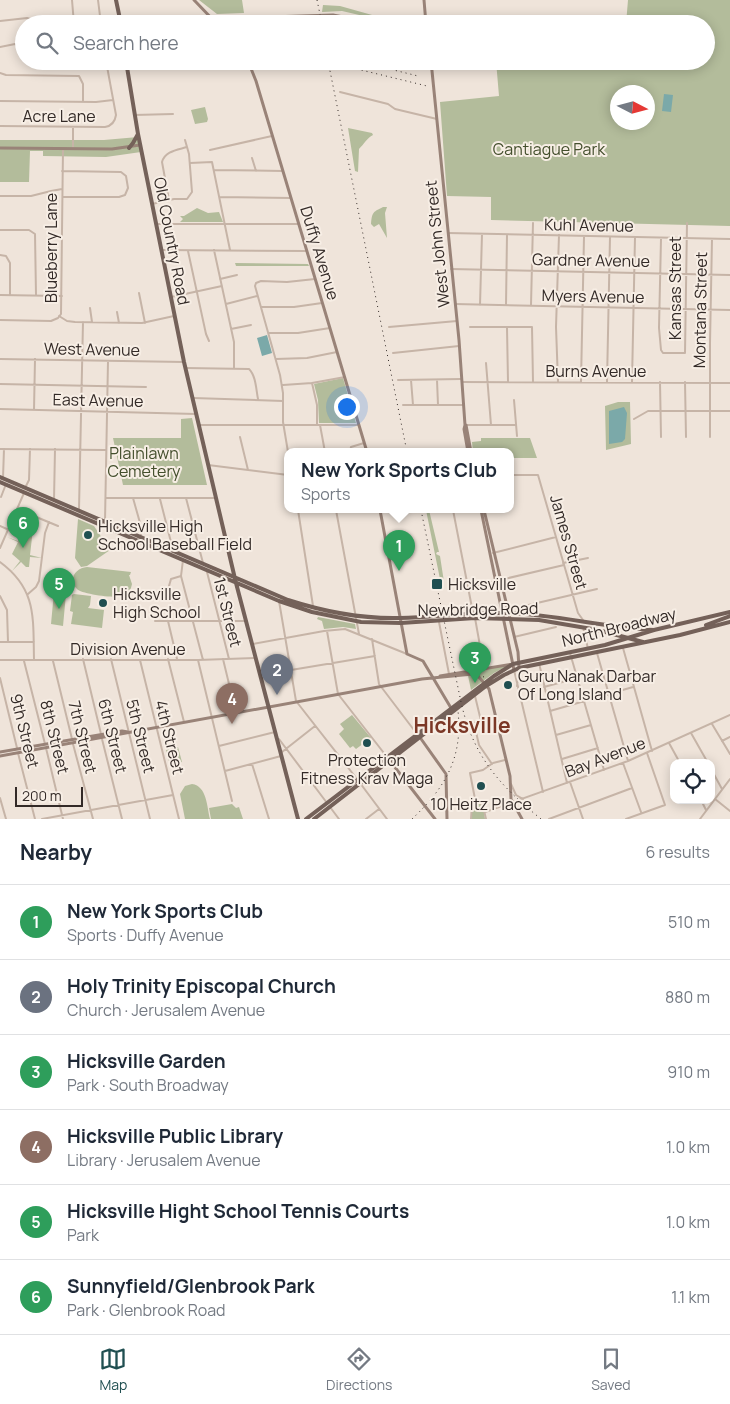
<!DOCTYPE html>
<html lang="en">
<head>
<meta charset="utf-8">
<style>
  body { margin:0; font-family:Manrope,sans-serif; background:#f6f6f7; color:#1f2937 }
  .controls { position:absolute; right:15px; bottom:15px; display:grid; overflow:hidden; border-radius:10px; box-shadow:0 2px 12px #0003 }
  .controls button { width:45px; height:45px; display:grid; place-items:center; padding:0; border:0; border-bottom:1px solid #e0e1e3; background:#fff; color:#1f2937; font:25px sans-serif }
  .compass { position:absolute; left:610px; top:85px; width:45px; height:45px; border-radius:50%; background:#fff; box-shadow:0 2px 12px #0003; rotate:96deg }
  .scale { position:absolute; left:15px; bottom:12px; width:68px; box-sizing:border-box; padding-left:5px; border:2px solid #332a27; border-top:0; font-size:14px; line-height:18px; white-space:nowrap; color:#332a27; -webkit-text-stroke:4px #f7eee5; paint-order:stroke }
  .you { position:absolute; left:346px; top:406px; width:18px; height:18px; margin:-12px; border:4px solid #fff; border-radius:50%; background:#1a73e8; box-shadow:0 0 0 8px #1a73e833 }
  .badge { display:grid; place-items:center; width:32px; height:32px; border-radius:50%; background:#204f51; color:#fff; font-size:16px; font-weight:700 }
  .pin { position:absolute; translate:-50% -41px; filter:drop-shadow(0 1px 2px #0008) }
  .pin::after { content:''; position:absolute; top:26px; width:18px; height:15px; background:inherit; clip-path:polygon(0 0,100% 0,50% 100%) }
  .popup { position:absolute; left:284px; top:448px; width:230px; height:65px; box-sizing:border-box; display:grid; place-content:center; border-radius:10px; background:#fff; filter:drop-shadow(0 1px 4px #0005); font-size:16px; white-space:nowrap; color:#747a83 }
  .popup b { font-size:19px; color:#1f2937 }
  .popup::after { content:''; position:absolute; left:50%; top:100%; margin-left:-10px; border:10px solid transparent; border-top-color:#fff }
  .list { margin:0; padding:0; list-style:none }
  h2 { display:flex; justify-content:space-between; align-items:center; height:65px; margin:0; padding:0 20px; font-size:21px }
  h2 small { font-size:16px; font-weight:400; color:#747a83 }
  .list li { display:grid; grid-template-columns:32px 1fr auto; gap:15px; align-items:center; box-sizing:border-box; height:75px; padding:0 20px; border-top:1px solid #e0e1e3 }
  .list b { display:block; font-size:19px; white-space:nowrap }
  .list p { margin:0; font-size:16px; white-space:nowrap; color:#747a83 }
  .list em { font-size:16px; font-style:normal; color:#747a83 }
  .icon { flex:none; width:28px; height:28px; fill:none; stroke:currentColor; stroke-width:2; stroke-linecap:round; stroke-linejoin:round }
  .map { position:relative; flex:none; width:730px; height:819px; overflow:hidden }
  .search { position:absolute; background:#fff; box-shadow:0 2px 12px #0003; left:15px; right:15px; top:15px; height:55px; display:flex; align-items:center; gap:12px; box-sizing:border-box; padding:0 18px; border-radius:28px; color:#747a83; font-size:19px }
  .sheet { height:515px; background:#fff }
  nav { display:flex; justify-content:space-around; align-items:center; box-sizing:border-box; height:70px; border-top:1px solid #e0e1e3; background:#fff; font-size:14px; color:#747a83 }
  nav a { display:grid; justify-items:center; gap:2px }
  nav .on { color:#204f51 }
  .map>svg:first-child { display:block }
</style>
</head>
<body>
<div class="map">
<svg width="730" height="819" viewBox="0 0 730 819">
  <rect width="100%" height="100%" fill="#efe4da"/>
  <!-- green -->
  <path fill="#b3bc9b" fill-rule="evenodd" d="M199,0H242L244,13L217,14Z
    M628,0H730V226L491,220V197L447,196L440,102L499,96L496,61H603L623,63V61H706V24H626ZM618,92H648V122H618Z
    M323,5L340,6L397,22L394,23L342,11L322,12Z
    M205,107L208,119L207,122L195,124L191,110Z
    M348,128L372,133L373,135C367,138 364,144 359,149L358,172L355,171Z
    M138,137L141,152L106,157L43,156V151H30L29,182H0V140H104Z
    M383,207H387L385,213L387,238L379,224L374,227L371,224C372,212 373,212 383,207Z
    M197,208L208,213L219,212L223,222H180L183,219L180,216H184Z
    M235,263L308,264L309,266H236Z
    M343,378L356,423H319L318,400L314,384Z
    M618,402H630L631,444L606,450L605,406Z
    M192,418L207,485H123L113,438H181V419Z
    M481,438H530L537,458H510V452H473L472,442L481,441Z
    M426,510H429L439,552H437L436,554L440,556L444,582L441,584Z
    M78,519L94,526L110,550L87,566L81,567L75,558Z
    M25,526L33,529L30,555L42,558L30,557L29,567H26L21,562L12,571L20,561L12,554L18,542L7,537L18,541Z
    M87,567L131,572L130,575H129L132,584C131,589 129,594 123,596C117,599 81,594 77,589C67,579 76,568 87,567Z
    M54,592L66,594L63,626L51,624Z
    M74,594L91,596L90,605L88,608L104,610L102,628L71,624L73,612L70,611L72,595Z
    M318,617L355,624L356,629L343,627L324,629L322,621L317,619Z
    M509,665L494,673L471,690L467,671Z
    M352,715L371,738L356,749L353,746L350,748L339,734L344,729L340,724Z
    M178,747L182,762L170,765L166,750Z
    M192,784C207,786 207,807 210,819H185L180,794L185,786Z
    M475,799L483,806L485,819H472V804Z
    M232,804L236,808L239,807L243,819H211L209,808Z"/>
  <!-- water -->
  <path fill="#7ba9a9" d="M664,94L673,95L671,112L662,111Z
    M267,335L272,353L262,356L257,338Z
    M624,407L627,413L625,439L622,442L609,444V411Z"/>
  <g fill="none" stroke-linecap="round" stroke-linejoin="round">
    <!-- street -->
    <path stroke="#c6b4a7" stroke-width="2" d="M72,0L74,24
      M98,0L101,24
      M0,21L27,18L46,24
      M0,47L15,44L24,45
      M201,69L236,61
      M0,73L6,75L79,76L83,84V101
      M340,92L388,104L395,109L437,119
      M0,101L96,102L113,100
      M134,115L173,114
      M0,126L105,127C111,126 115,122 116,115L106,61
      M73,149V127
      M210,150L272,136
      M252,158L256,171
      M190,163L212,162L230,250
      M214,170L283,171
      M62,171L121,172L126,176L128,188L125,195L119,197H63
      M0,196H31L51,191L62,189
      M219,197L291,198
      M169,200L162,162C165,151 177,150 187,147
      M152,204L174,199H187L192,192L189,154L185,140
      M156,224H299
      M0,230H29L35,234L36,295
      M448,233L730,239
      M661,239L659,328L661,350L663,353H685L687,223
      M162,250L307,251
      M214,250L234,342V368
      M188,251L206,334L209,341
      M0,255L6,256L10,263V295
      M451,269L730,275
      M220,279L237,275
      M139,293L145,323
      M0,295L62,296
      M171,297L222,286
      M226,304L257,296
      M455,304L730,310
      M480,305L482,234
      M506,305L507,235
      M531,305L533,223
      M261,307H294L322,303
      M90,308L92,322
      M117,312L119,323
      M59,316L67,321L75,322L142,323L174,316
      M0,320L51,321L58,318L61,314L63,149
      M389,327L457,321
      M470,327H532L533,382
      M507,328L508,382
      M231,329L251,325
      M268,333H298L330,328
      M393,353L459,346
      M0,359L184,362
      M276,359L307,358L337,352
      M486,363L491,425
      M186,368L249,369C256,376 256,389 258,399
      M398,380L461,379
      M411,380L413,405
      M437,380L438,405
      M462,382L730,383
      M558,382L556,327L559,235
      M581,382L584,237
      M607,382L610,237
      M632,382L635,237
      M660,382L661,437
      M685,382L686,437
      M312,383L317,405V425
      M0,384L146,387
      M283,385L312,383L345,377
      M193,398L283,401
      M514,400L517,436
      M403,405H463
      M0,409L196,414
      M34,410L35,359
      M634,419L648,411H730
      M199,425H359
      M320,425L325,452
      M465,425H516
      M240,437L248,470
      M710,437V343L712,239
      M0,449L105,450
      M288,452L283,422V393L280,375L255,286L256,283L261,281L287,282L315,279
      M350,452L351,447L364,443
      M208,465L288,475
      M510,475H538L578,613L583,620
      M3,478L4,449
      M26,486L29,480L30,449
      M1,497L6,484
      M106,498H216
      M133,498L142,530L139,541
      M186,498L203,563
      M160,499L173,550
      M54,500L55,449
      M17,509L58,526
      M79,509L83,322
      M298,510L313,606
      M336,510L359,634
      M453,510L473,613
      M105,521L108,361
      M0,526L9,530
      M0,548L24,493
      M493,553L556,537
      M183,560L181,576L203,660
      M0,562C37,589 33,618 34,660
      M563,563L588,558
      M207,572L229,659
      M500,580L564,565
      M468,588L496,581
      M28,594L36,587L39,581L45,533L49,522
      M170,594L169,586L171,579L181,576
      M0,596L7,610L8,642
      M279,601L296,701L357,779
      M520,607L597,589
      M475,618L484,668
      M155,621H246
      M168,621L177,659
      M439,622L449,674
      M583,627L588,649
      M327,631L338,694L387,757
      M514,637L556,627
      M372,639L379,684L417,734
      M0,642H34
      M253,644L324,631L345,629L407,654
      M623,648L652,751
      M570,653L604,770
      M597,653L628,761
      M83,659L101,734
      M111,659L150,819
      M168,659L184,722
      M223,659L236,713
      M0,660H198L255,658
      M140,660L179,819
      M198,660L232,801
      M24,661L45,744
      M53,661L72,739
      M539,663L567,783
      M514,670L543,792
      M261,675L375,656
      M0,678L17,748
      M517,686L519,669
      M544,687L577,678
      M475,696L481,721L474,723L479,745L492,764
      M550,711L633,687
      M712,724L730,754
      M691,733L708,763
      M556,735L591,725
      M102,739L122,819
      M279,739L327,803
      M722,741L730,737
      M669,743L680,763
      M73,744L93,819
      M219,746L275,732
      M46,748L63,819
      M282,752L315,726
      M18,753L35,819
      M562,759L598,748
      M623,763L641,812
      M252,764L269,819
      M711,769L722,789
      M225,771L281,756
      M570,782L583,819
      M360,783L387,819
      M511,784L516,795L523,799
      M0,798L6,819
      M475,799L470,773L483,770L493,763L505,760
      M715,799L730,811
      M701,800L706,810
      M330,807L339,819
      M485,812L628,761L730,715
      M42,819L173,795
      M366,819L379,809
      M471,819L472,804L476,799L483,806L486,819
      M549,819L632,788
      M626,819L665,805L647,753
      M700,819L730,779"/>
    <!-- secondary -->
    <path stroke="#998378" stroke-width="3" d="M194,0L217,24
      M424,0L426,24
      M204,24L212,19L333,15L379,24
      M423,24L425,17
      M248,61L256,81L367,452
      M431,61L459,340L465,425L464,429L468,452
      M0,148L112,149L140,145
      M466,425L471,452
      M380,510L407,654L423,661L451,708
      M481,510L514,670
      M484,510L518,652L519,668
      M440,676L513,664
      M419,736L446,774L447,819
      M0,752L122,731L128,732
      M0,756L422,679L473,674L478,676L489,689L510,776L511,799L522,819
      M387,757L435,819"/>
    <!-- primary -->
    <path stroke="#746159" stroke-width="4" d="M116,0L121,24
      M126,61L138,134L184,362L236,583L298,819
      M129,148L133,143L138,134
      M0,477L288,600C325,612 362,619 400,618C436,617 471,612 507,613C556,614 604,628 654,630
      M0,482L279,601L312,612L361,622L401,623L475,618L539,620L598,630L643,642
      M706,625L730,616
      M306,819L494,676L513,664L605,645L654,630L730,612
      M314,819L486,686L504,675L519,668L680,635L730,622"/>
    <!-- rail -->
    <path stroke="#332a27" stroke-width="1" stroke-dasharray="1 4" stroke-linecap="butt" d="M317,0L322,24
      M328,61L407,452
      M344,61L357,69L427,86
      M357,61L418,76
      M421,510L461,702C473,756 499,785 541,819
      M483,677L486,676
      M412,819C445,788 463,758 458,711"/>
  </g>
  <!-- markers -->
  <g fill="#204f51" stroke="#f7eee5" stroke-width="2">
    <circle cx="88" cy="535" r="5"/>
    <rect x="431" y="578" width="12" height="12" rx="2.5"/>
    <circle cx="103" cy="603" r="5"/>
    <circle cx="508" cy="685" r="5"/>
    <circle cx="367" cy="743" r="5"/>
    <circle cx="481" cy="786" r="5"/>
  </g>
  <g text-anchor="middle" stroke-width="4" stroke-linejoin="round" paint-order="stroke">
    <!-- street labels -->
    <g font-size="16" fill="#332a27" stroke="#f7eee5">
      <text x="59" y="122">Acre Lane</text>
      <text transform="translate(589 225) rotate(1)" y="6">Kuhl Avenue</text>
      <text transform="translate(172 241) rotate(79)" y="6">Old Country Road</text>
      <text transform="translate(437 244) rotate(-96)" y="6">West John Street</text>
      <text transform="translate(51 248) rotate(-90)" y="6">Blueberry Lane</text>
      <text transform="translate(320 253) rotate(73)" y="6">Duffy Avenue</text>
      <text transform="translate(591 260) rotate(1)" y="6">Gardner Avenue</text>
      <text transform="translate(675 288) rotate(-90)" y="6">Kansas Street</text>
      <text transform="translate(593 296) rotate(1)" y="6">Myers Avenue</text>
      <text transform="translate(700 310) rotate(-89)" y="6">Montana Street</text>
      <text transform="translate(92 349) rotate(1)" y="6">West Avenue</text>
      <text x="596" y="377">Burns Avenue</text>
      <text transform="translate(98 400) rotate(1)" y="6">East Avenue</text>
      <text transform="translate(569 542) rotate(74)" y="6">James Street</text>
      <text transform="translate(478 609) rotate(-1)" y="6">Newbridge Road</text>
      <text transform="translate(228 612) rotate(76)" y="6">1st Street</text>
      <text transform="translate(619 627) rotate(-14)" y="6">North Broadway</text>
      <text x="128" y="655">Division Avenue</text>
      <text transform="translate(25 731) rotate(76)" y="6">9th Street</text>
      <text transform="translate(113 736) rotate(76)" y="6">6th Street</text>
      <text transform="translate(141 736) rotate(76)" y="6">5th Street</text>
      <text transform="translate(55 737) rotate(76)" y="6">8th Street</text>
      <text transform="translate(83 737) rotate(76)" y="6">7th Street</text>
      <text transform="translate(170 737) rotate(76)" y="6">4th Street</text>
      <text transform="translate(605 757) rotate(-21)" y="6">Bay Avenue</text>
    </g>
    <!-- park labels -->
    <g font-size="16" fill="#444f2d" stroke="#f7eee5">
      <text x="549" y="155">Cantiague Park</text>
      <text x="144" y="459">Plainlawn<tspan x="144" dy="18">Cemetery</tspan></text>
    </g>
    <!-- poi labels -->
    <g font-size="16" fill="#332a27" stroke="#f7eee5" text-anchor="start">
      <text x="98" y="532">Hicksville High<tspan x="98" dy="18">School Baseball Field</tspan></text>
      <text x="448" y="590">Hicksville</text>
      <text x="113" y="600">Hicksville<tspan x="113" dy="18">High School</tspan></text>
      <text x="518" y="682">Guru Nanak Darbar<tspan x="518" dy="18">Of Long Island</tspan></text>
      <text x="367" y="766" text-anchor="middle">Protection<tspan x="367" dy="18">Fitness Krav Maga</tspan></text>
      <text x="481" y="810" text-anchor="middle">10 Heitz Place</text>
    </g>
    <!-- district labels -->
    <g font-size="21" font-weight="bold" fill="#7b3726" stroke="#f7eee5">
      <text x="462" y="733">Hicksville</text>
    </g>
  </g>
</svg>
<div class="controls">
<button><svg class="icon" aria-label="locate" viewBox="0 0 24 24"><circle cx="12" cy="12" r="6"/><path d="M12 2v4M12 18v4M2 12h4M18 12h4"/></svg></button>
</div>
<svg class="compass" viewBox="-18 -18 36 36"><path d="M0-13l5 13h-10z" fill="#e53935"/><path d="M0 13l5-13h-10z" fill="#747a83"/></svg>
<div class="scale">200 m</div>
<div class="you"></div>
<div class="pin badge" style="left:399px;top:571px;background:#2e9e5b">1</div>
<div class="popup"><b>New York Sports Club</b>Sports</div>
<div class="pin badge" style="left:277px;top:695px;background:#6b7280">2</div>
<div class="pin badge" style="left:475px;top:683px;background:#2e9e5b">3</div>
<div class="pin badge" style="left:232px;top:724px;background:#8d6e63">4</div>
<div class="pin badge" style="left:59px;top:609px;background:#2e9e5b">5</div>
<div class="pin badge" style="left:23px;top:548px;background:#2e9e5b">6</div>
<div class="search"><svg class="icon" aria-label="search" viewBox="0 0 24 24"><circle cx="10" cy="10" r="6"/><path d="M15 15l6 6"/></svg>Search here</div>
</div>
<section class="sheet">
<h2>Nearby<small>6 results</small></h2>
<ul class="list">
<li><span class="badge" style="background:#2e9e5b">1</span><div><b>New York Sports Club</b><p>Sports · Duffy Avenue</p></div><em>510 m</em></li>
<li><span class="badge" style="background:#6b7280">2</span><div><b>Holy Trinity Episcopal Church</b><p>Church · Jerusalem Avenue</p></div><em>880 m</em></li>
<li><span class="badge" style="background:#2e9e5b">3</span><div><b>Hicksville Garden</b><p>Park · South Broadway</p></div><em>910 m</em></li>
<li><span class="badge" style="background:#8d6e63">4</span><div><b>Hicksville Public Library</b><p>Library · Jerusalem Avenue</p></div><em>1.0 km</em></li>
<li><span class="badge" style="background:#2e9e5b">5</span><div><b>Hicksville Hight School Tennis Courts</b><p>Park</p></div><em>1.0 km</em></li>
<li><span class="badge" style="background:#2e9e5b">6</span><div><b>Sunnyfield/Glenbrook Park</b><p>Park · Glenbrook Road</p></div><em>1.1 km</em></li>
</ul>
</section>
<nav>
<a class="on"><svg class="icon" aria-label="map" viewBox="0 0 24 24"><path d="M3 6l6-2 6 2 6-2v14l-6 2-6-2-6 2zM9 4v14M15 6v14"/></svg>Map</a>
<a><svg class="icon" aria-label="directions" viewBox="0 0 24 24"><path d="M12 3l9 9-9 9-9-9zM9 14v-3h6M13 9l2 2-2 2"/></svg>Directions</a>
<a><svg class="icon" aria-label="saved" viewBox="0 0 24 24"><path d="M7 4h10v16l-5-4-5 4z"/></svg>Saved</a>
</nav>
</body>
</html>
